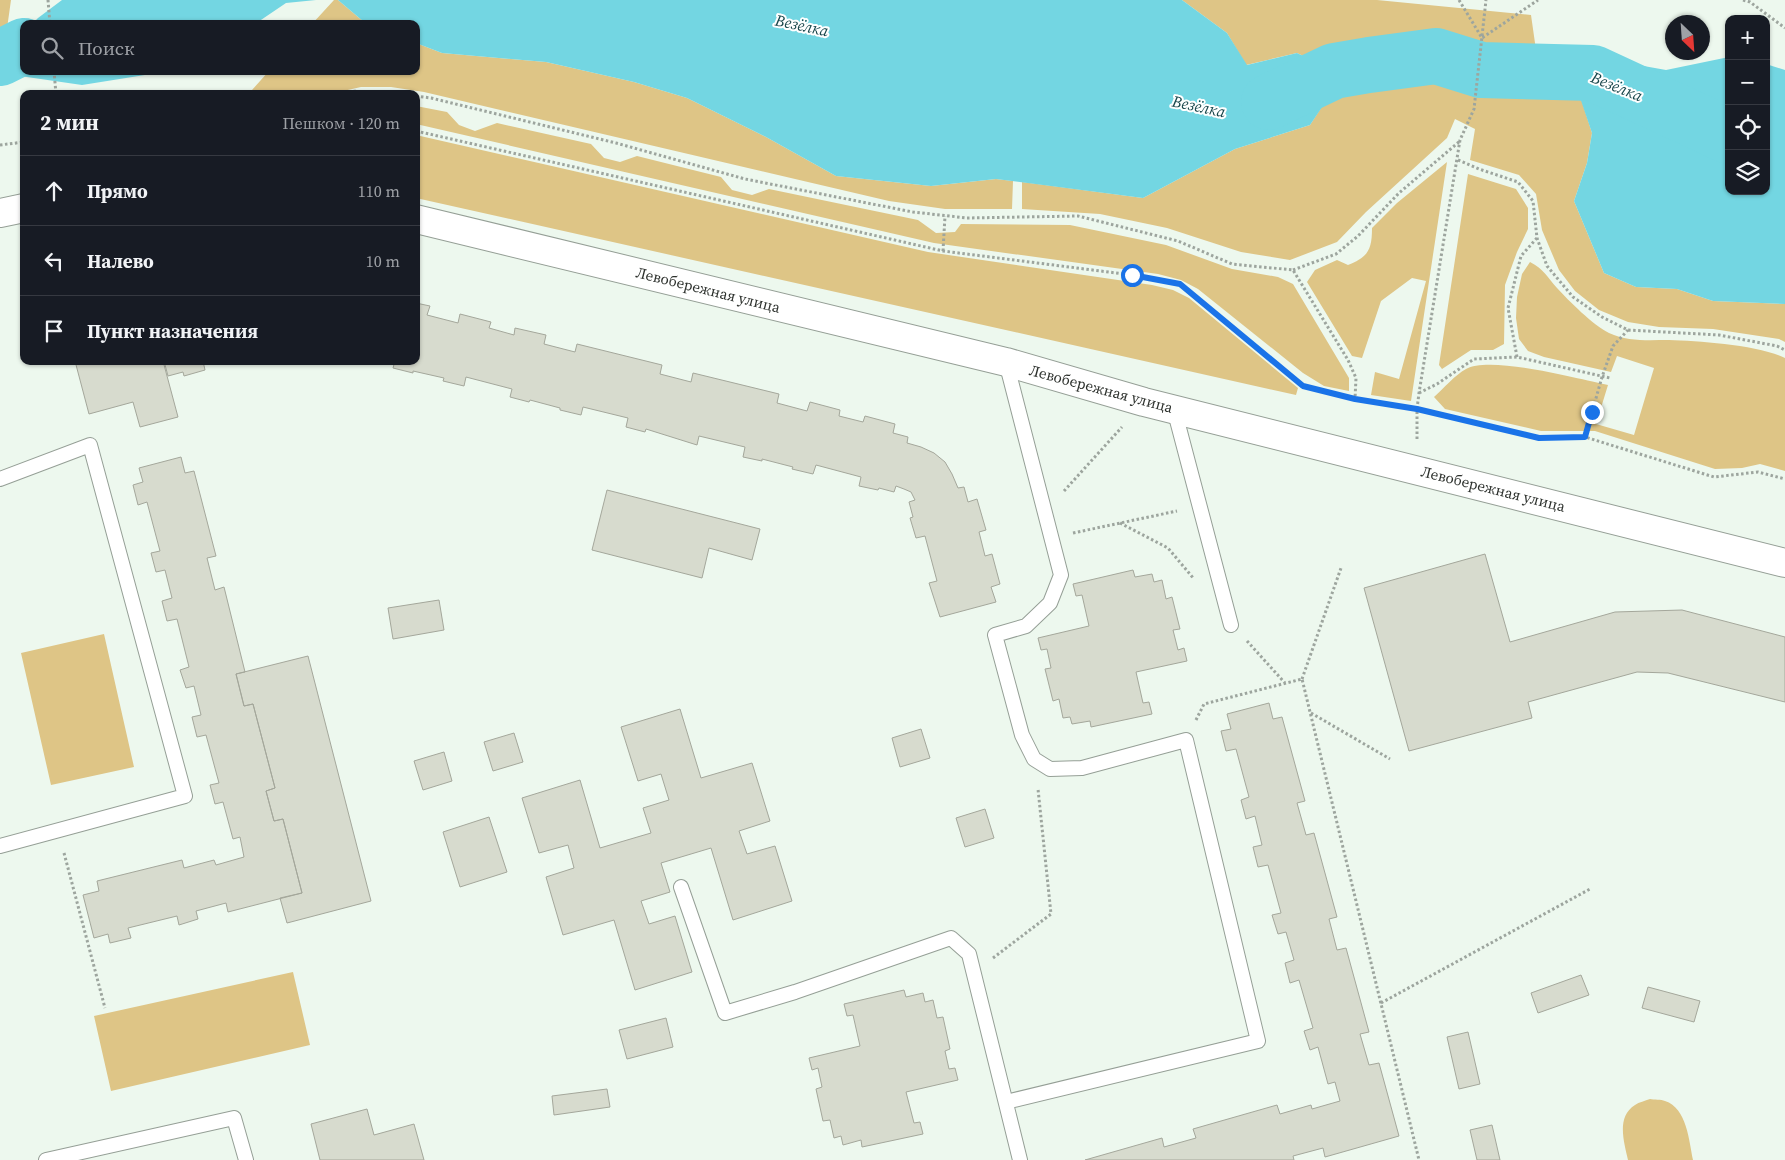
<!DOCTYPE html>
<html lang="ru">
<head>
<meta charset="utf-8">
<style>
  body { margin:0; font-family:"Source Serif 4",serif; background:#242831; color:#f1f3f6 }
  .controls { position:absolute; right:15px; top:15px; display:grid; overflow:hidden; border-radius:10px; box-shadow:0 1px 4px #0004 }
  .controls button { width:45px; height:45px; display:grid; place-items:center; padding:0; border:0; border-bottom:1px solid #363941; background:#171b24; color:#f1f3f6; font:25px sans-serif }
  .compass { position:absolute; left:1665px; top:15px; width:45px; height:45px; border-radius:50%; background:#171b24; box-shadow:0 1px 4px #0004; rotate:155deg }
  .stop { position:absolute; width:15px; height:15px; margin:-11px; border:4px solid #1a73e8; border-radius:50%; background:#fff }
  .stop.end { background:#1a73e8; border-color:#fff; box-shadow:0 1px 5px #0008 }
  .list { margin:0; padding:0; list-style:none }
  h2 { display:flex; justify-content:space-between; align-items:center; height:65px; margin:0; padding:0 20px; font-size:21px }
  h2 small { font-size:16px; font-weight:400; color:#9ea1a6 }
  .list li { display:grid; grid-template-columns:32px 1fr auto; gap:15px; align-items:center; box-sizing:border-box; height:70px; padding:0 20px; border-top:1px solid #363941 }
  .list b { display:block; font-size:19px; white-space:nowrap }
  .list em { font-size:16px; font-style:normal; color:#9ea1a6 }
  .icon { flex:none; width:28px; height:28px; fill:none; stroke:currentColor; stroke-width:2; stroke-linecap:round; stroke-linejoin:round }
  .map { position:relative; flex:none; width:1785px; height:1160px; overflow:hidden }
  .search { position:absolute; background:#171b24; box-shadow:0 1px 4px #0004; left:20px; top:20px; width:400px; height:55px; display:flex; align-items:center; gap:12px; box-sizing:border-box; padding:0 18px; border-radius:10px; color:#9ea1a6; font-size:19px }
  .panel { position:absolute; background:#171b24; box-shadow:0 1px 4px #0004; left:20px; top:90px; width:400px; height:275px; border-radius:10px }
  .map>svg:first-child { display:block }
</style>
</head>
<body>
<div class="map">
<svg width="1785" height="1160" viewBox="0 0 1785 1160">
  <rect width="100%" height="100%" fill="#edf8ee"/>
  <!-- green -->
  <path fill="#dec586" d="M0,0H11L3,57L0,58Z
    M334,0H338L364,22L368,24H312Z
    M1182,0H1377L1531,15L1539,71L1481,70L1436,56L1369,65L1334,71L1297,53L1246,65L1227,33Z
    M416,43L442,53L546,62L634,82L687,98L766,137L836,176L931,186L996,179L1013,181L1012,209H945L889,201L424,92L391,87H361L330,94H253L252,90L269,71H416Z
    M1391,76L1488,84L1536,82L1576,83L1592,133L1587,163L1574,201L1604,273L1636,287L1677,289L1713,301L1785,304V342L1779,339L1713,329L1659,327L1628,322L1599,310L1575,291L1559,270L1542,230L1536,194L1519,175L1470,160L1475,129L1455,119L1447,138L1366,212L1337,242L1290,260L1241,252L1167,228L1100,214L1022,209V182L1143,198L1235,149L1310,125L1336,85Z
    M416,106L447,112L459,125L475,131L497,123L591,144L604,158L620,162L637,156L721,177L732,190L752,195L769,189L918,220L936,233L955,232L961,224L1070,225L1166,245L1232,269L1278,277L1293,284L1349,378V391L1324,386L1303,373L1198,289L1181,280L1158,274L934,243L416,124Z
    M416,135L928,252L1152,285L1173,290L1189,298L1298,388L1296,395L416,198Z
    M1447,162L1411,401L1371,395L1375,372L1399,379L1426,281L1412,278L1381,301L1362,358L1352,356L1307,282L1315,270L1337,260L1348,265C1368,257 1372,250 1372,228L1397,203Z
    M1468,174L1516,189L1528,208V229L1517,252L1505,285L1504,344L1493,350H1471L1442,369L1439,365Z
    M1530,262C1544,269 1547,277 1557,288C1569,301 1593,325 1609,333C1628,342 1649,340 1669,340C1699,341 1759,345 1785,358V471L1760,464L1742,468L1715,469L1595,431H1541L1445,409L1434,397C1444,388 1455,375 1466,369C1490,355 1579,379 1608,385L1596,424L1634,435L1654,368L1617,356L1611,372L1544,357L1528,351L1519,339L1516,318L1517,297L1522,274Z
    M104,634L134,767L51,785L21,653Z
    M293,972L310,1045L111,1091L94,1016Z
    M1650,1099C1654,1100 1661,1099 1665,1101C1687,1108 1689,1141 1693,1160H1628C1624,1142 1616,1117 1635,1105C1639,1102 1645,1101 1650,1099Z"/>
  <!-- water -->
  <path fill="#73d6e2" d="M62,0H316L286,3L255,24H32L38,18Z
    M338,0H1182L1227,33L1247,65L1297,53L1334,71L1369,65L1436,56L1481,70L1539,71L1599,58L1666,70L1729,57V191H1766V64L1785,70V304L1713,301L1677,289L1636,287L1604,273L1574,201L1587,163L1592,133L1575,83L1536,82L1488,84L1391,76L1337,85L1310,125L1235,149L1143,198L996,179L931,186L836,176L766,137L687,98L634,82L546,62L442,53L416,43V24H368L364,22Z
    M24,34V71H170L82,85L13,75L3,57Z"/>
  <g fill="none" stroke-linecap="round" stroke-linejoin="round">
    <!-- river -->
    <path stroke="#73d6e2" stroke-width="56" d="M0,58L24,46
      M1269,102L1334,71L1369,65L1436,56L1481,70L1593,73L1729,136"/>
  </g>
  <!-- building -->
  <path fill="#d7dbce" stroke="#a4a79b" d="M416,303L430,306L427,315L458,323L460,314L491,322L489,328L514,335L515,328L546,335L544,344L575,352L577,344L662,365L660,374L691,382L693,373L779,394L777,403L807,411L810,402L840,410L839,416L863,422L865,416L895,424L893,433L908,437L907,443L921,447L934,453L945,462L952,474L958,488L964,487L968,502L977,499L986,530L979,532L985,556L992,554L1000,584L991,587L996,602L940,617L929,583L937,581L925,536L916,538L910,518L913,517L909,502L915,500L911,492L904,489L896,486L894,492L879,488L878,490L859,486L861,477L816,465L813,474L792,469L793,467L762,459V461L743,457L745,447L699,436L697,445L646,429L645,432L626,427L628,418L583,407L581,415L560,410V408L530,400L529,402L510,397L512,389L466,377L464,386L443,381L444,378L413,371V373L393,368L395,361H416Z
    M75,361H163L178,417L140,427L133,402L89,414Z
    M164,361H203L205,370L184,376L183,372L168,376Z
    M181,457L185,473L194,471L216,556L207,558L215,590L224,587L245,672L236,674L244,706L253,704L275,788L266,791L274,821L283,819L302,893L228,912L226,903L196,911L198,919L179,925L177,916L128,928L131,938L110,943L108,934L94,938L83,895L99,891L97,881L182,860L184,868L214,860L216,865L244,857L240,837L233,839L223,802L215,804L210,785L219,783L206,735L197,737L192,717L201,715L194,686L186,688L180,670L189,667L177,619L167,621L162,601L172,598L165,570L156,572L151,553L160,551L147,502L138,505L133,485L143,482L139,468Z
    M607,490L760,529L752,560L709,548L702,578L592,550Z
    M1485,554L1510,642L1615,612L1682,610L1785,637V702L1668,673L1637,672L1528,702L1532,718L1409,751L1364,588Z
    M1133,570L1135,577L1152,574L1154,582L1162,580L1166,599L1172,597L1180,629L1173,630L1178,650L1184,648L1187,661L1136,672L1143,703L1149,702L1152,714L1091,727L1090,721L1072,724L1070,717L1063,718L1059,699L1053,701L1045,669L1051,668L1047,649L1041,650L1038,638L1089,626L1082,595L1076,596L1073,584Z
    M439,600L444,630L393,639L388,608Z
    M308,656L371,901L287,923L280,898L302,893L283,819L274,821L266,791L275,788L253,704L244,706L236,674Z
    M1269,703L1273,719L1282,717L1305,801L1297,803L1306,835L1314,833L1337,917L1329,919L1337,950L1346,948L1369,1032L1360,1034L1369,1065L1379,1063L1399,1136L1325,1157L1323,1148L1293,1156L1294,1160H1085L1162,1138L1164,1147L1196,1138L1193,1129L1277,1105L1280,1114L1311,1105L1312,1109L1340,1101L1335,1082L1328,1084L1318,1047L1310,1050L1304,1031L1313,1028L1299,980L1290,983L1285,963L1294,960L1286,932L1278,934L1272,915L1281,913L1268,865L1258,867L1253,847L1262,845L1255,816L1246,819L1241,800L1249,797L1236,749L1226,751L1221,731L1231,729L1227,714Z
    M680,709L701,778L752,763L770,821L739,831L747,854L775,846L792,901L733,920L711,848L661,863L670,892L641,901L649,924L675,916L692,972L635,990L614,920L563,935L546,877L574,868L568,845L539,853L522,798L580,780L600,848L651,833L643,808L669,800L661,774L638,781L621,727Z
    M921,729L930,758L900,767L892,738Z
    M514,733L523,762L493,771L484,742Z
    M444,752L452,781L423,790L414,761Z
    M985,809L994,838L965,847L956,818Z
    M489,817L507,872L460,887L443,832Z
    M1581,975L1589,995L1538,1013L1531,993Z
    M1648,987L1700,1001L1694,1022L1642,1008Z
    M904,990L906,997L923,993L925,1002L933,1000L937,1018L943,1017L950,1049L945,1051L949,1069L955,1068L958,1080L906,1092L914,1123L920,1122L923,1134L862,1147L861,1140L843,1145L841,1136L834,1138L830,1120L823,1121L816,1089L822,1087L818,1068L812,1070L809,1058L860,1046L853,1015L847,1016L844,1004Z
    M666,1018L673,1047L627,1059L619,1030Z
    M1468,1032L1480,1084L1459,1089L1447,1037Z
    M607,1089L610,1107L554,1115L552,1096Z
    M367,1109L374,1135L414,1124L424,1160H320L311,1124Z
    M1492,1125L1500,1160H1477L1470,1130Z"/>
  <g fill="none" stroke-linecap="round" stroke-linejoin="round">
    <!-- service casing -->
    <g stroke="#959f96" stroke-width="16">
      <path id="service" d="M1006,362L1061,575L1050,603L1026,626L995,635L1022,735L1034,759L1050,769L1082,768L1186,740L1258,1041L1006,1102
        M1174,409L1231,625
        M0,479L90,445L185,796L0,846
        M681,887L725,1013L795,992L951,938L969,954L1020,1160
        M46,1160L234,1118L246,1160"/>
    </g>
    <!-- minor casing -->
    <g stroke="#959f96" stroke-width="30">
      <path id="minor" d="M0,213L24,208
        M416,219L1006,362L1144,402L1785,563"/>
    </g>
    <!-- path -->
    <path stroke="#9da59e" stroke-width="3" stroke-dasharray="2.5 2.5" stroke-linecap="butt" d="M48,0L50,24
      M1459,0L1482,38L1538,0
      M1743,0L1750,2L1785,28
      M54,71L56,94
      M344,94L352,91L385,94
      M416,96L431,98L616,143L745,179L913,212L967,218L1078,216L1178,241L1232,264L1293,270L1348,360L1356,378L1355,399
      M416,131L943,251L1132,275L1179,283L1303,386L1355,399L1417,409L1539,438L1585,437L1714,477L1758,472L1785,479
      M0,145L24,142
      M1458,160L1479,169L1518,182L1533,201L1537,238L1547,266L1573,297L1602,317L1628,330L1719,335L1777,346L1785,350
      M943,251L945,216
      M1293,270L1336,254L1358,236L1399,193L1460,141
      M1517,357L1508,308L1521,256L1537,238
      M1419,393L1437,384L1474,359L1517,357L1610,378
      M1585,437L1602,377L1613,346L1628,330
      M1417,439V409L1419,393L1460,140L1474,109L1486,0
      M1064,491L1122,427
      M1120,523L1168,548L1194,579
      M1073,533L1177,511
      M1247,641L1285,683
      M1302,679L1341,568
      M1311,713L1390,759
      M1196,720L1204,704L1302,679L1419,1160
      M64,853L105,1008
      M993,958L1051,914L1038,789
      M1381,1003L1590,889"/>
    <!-- service -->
    <use href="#service" stroke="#fff" stroke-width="14"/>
    <!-- minor -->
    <use href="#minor" stroke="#fff" stroke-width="28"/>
  </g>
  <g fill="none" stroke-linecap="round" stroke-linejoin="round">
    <!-- route -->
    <path stroke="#1a73e8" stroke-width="6" d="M1132,275L1180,284L1303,386L1355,399L1417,409L1539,438L1585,437L1592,412"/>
  </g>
  <g text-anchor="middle" stroke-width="4" stroke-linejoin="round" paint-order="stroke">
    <!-- street labels -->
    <g font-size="15" fill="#2d312d" stroke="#fff">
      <text transform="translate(708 290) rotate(14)" y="5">Левобережная улица</text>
      <text transform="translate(1101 389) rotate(15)" y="5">Левобережная улица</text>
      <text transform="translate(1493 489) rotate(14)" y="5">Левобережная улица</text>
    </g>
    <!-- water labels -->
    <g font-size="16" font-style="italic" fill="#18464b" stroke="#fff">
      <text transform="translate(802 25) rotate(12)" y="6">Везёлка</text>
      <text transform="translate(1617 86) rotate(22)" y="6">Везёлка</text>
      <text transform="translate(1199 106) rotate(12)" y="6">Везёлка</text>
    </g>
  </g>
</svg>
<div class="controls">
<button>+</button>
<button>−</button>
<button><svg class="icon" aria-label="locate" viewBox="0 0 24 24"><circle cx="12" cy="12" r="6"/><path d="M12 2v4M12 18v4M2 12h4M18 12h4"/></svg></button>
<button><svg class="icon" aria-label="layers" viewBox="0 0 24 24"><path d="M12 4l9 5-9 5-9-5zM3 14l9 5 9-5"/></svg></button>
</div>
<svg class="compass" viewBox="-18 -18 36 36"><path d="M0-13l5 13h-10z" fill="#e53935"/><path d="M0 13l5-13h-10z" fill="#9ea1a6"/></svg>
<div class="stop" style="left:1132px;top:275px"></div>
<div class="stop end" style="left:1592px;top:412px"></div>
<div class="search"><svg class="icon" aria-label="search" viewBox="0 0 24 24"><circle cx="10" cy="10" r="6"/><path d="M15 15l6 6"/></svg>Поиск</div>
<section class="panel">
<h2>2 мин<small>Пешком · 120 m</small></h2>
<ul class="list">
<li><svg class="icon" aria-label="ahead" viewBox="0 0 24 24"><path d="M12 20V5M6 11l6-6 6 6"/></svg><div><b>Прямо</b></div><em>110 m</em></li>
<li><svg class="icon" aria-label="left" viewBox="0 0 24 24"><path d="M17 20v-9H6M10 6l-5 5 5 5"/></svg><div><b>Налево</b></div><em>10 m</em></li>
<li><svg class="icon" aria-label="arrive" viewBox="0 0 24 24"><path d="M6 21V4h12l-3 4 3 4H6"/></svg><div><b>Пункт назначения</b></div></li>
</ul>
</section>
</div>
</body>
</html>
